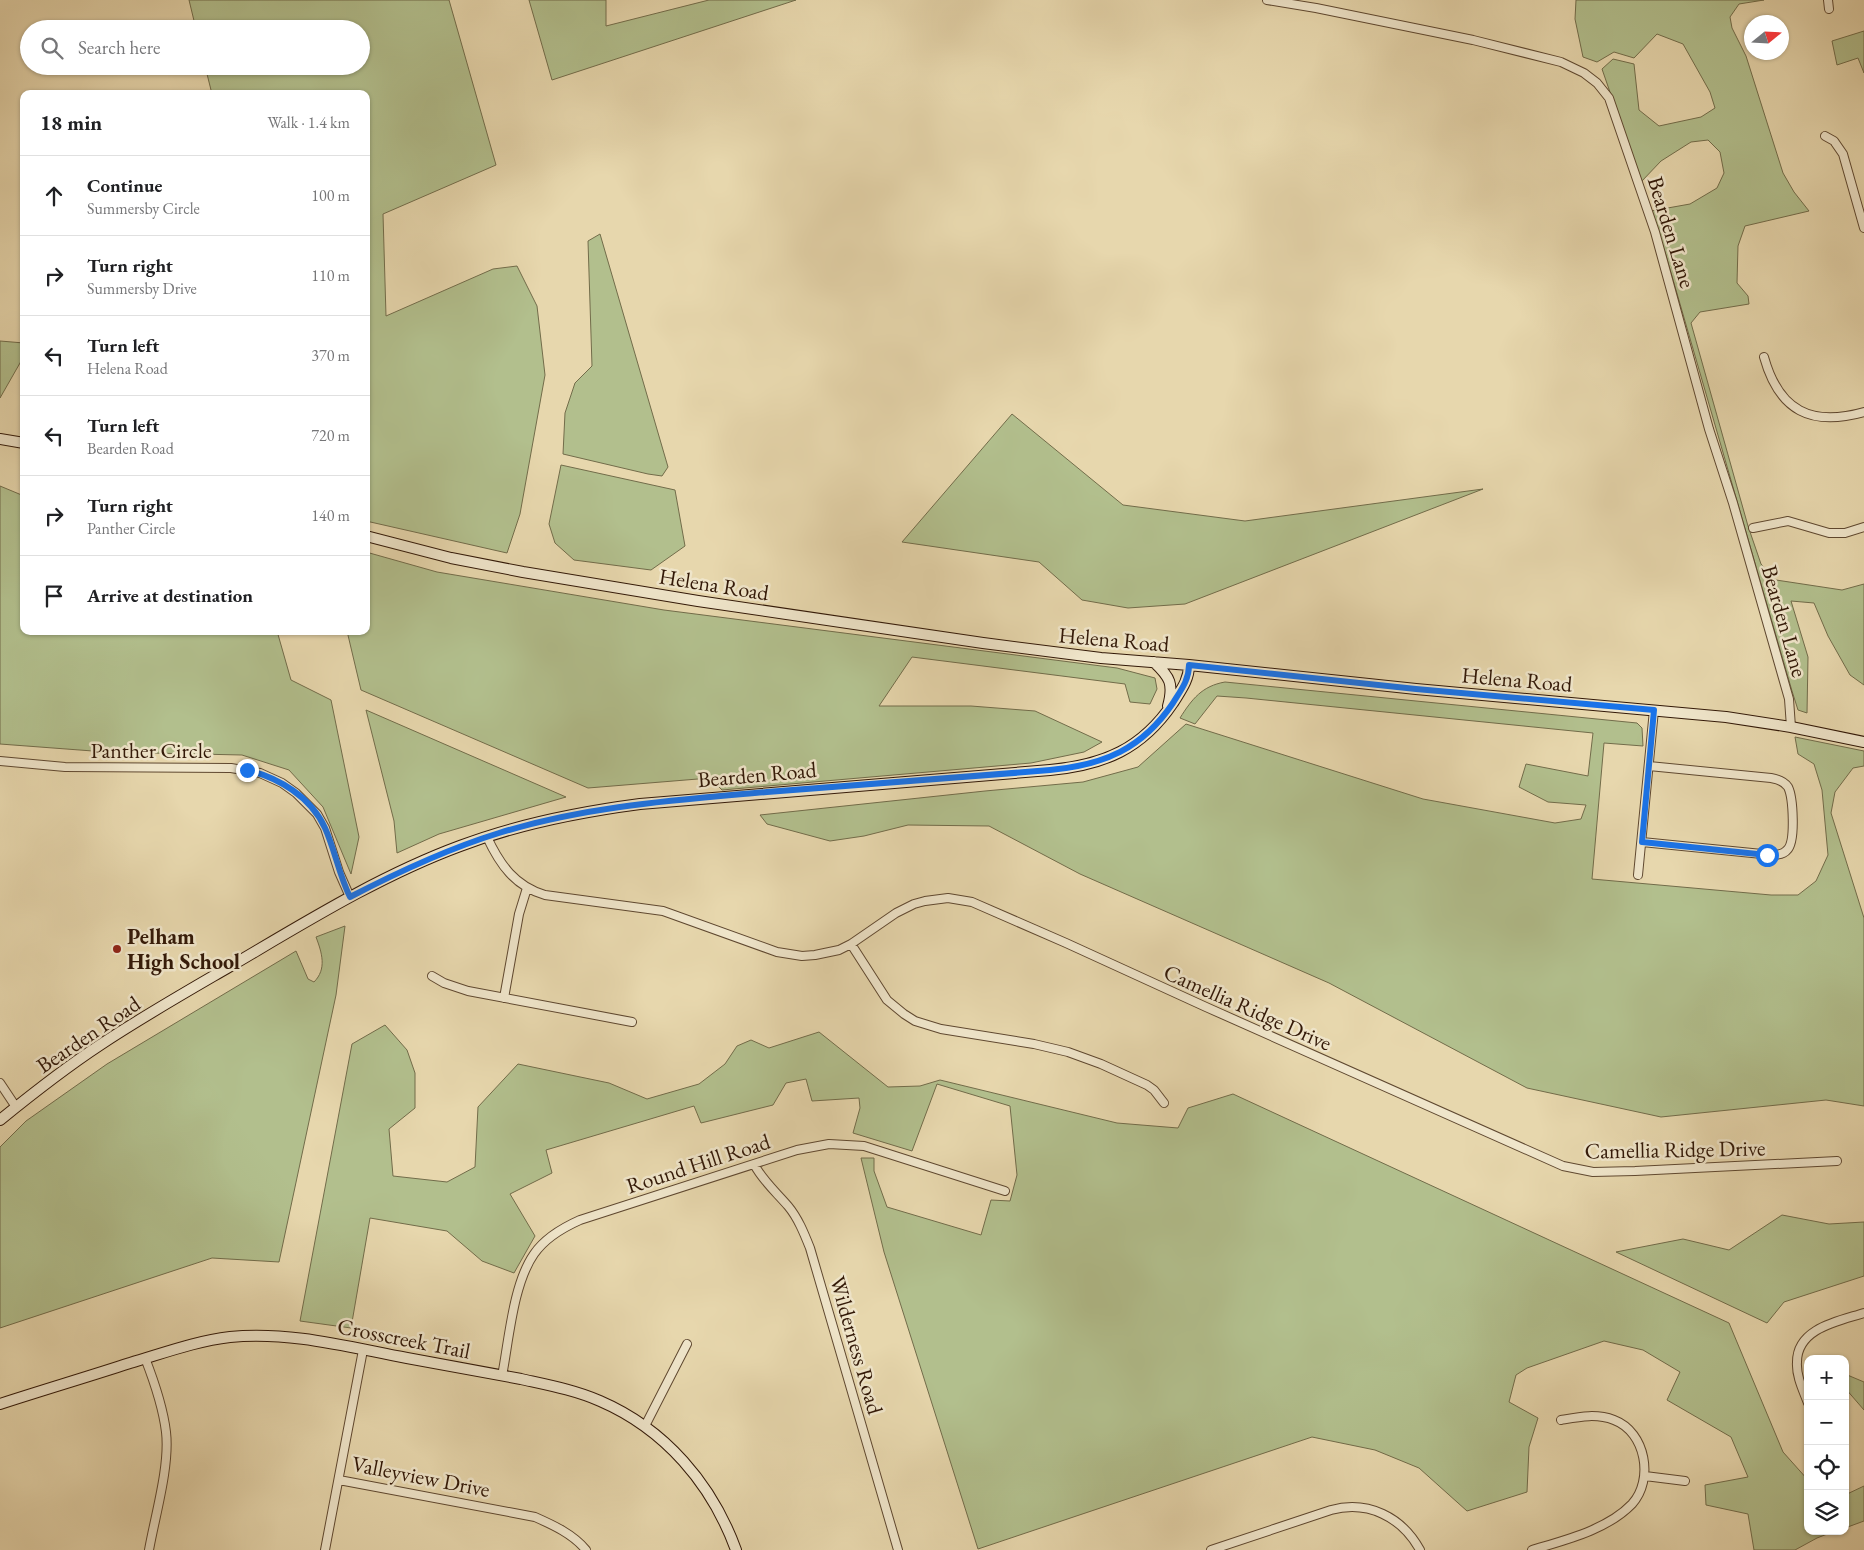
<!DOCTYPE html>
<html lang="en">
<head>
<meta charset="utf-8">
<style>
  body { margin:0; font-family:"EB Garamond",serif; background:#f2f2f2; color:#202124 }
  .controls { position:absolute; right:15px; bottom:15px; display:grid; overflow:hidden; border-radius:10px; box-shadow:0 1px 4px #0004 }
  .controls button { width:45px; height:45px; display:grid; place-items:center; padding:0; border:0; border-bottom:1px solid #e0e0e0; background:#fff; color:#202124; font:25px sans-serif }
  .compass { position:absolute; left:1744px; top:15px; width:45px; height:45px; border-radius:50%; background:#fff; box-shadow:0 1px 4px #0004; rotate:72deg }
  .stop { position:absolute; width:15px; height:15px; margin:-11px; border:4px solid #1a73e8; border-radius:50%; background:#fff }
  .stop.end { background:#1a73e8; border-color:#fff; box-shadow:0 1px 5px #0008 }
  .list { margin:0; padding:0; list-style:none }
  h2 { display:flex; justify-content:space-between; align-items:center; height:65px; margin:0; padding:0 20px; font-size:21px }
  h2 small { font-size:16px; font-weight:400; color:#757577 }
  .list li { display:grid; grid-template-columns:32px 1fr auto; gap:15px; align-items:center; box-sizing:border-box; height:80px; padding:0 20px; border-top:1px solid #e0e0e0 }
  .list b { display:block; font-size:19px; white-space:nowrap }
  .list p { margin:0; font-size:16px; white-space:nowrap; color:#757577 }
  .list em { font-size:16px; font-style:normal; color:#757577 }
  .icon { flex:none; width:28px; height:28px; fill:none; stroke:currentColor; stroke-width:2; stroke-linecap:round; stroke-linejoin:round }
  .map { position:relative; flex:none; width:1864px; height:1550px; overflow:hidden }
  .search { position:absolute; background:#fff; box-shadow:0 1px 4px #0004; left:20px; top:20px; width:350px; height:55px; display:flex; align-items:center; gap:12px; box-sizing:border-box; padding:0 18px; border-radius:28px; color:#757577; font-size:19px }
  .panel { position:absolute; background:#fff; box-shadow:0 1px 4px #0004; left:20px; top:90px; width:350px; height:545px; border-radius:10px }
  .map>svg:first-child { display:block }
</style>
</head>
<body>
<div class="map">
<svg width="1864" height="1550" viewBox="0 0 1864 1550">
  <rect width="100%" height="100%" fill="#e7d7ad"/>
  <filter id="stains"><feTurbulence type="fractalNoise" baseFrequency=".004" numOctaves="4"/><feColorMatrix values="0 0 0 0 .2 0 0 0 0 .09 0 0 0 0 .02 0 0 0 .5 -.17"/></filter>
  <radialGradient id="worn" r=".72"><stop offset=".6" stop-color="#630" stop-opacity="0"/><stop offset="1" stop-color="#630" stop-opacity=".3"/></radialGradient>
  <!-- green -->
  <path fill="#b2bf8d" stroke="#726c4a" d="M189,0H449L496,165L383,214L386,316L493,269L517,266L537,306L545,375L520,514L507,553L366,521V94H212L205,66H361V29H196Z
    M529,0H606V26L709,0H796L552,80Z
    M1576,0H1764L1739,4L1730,17L1732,28L1746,56L1783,173L1794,192L1809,211L1745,226L1738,246L1737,283L1748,296L1749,304L1700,312L1691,323L1748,526L1761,564L1776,580L1842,590L1864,584V685L1850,675L1828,636L1814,603L1791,601L1808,657L1807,713L1798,710L1792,691L1665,252L1651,211L1690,204L1717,188L1724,173L1720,152L1708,140L1691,142L1661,161L1641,182L1602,69L1613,59L1634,64L1639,110L1659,126L1701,117L1715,108L1710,92L1683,44L1657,34L1634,58L1614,52L1597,62L1583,57L1575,19Z
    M1864,31V73L1858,58L1837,65L1832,41Z
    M600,234L668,467L662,476L648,474L563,454L565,413L575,383L592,366L588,241Z
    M0,341L24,343V356L0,398Z
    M1012,414L1123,505L1245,521L1483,489L1185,604L1128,608L1082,600L1039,562L902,542Z
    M561,465L675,490L685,546L651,570L574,560L555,543L549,524Z
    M0,486L24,496V631H277L291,680L331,700L359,837L351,874L323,807L289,770L242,755L106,752L0,744Z
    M366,552L437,572L664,610L1117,668L1155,678L1157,689L1150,704L1130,702L1125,684L912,657L879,706H971L1035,711L1102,742L1084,752L1031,763L722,790L710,778L588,788L361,690L347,631H366Z
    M1225,682L1637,723L1642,728L1643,746L1604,743L1592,879L1771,895H1798L1816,881L1828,855L1822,790L1814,764L1798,754L1795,737L1864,751V766L1853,768L1835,792L1831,813L1864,918V1106L1826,1100L1661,1117L1527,1088L1329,983L1080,874L989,826L908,825L864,836L830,841L767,824L760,815L985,791L1083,782L1138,767L1186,724L1423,799L1555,823L1581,819L1586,805L1548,802L1519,787L1526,764L1588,776L1593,733L1246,698L1217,696L1195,724L1180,718C1192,699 1202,686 1225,682Z
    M366,710L566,797L439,834L397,853L394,821Z
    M345,926L336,995L279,1262L212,1258L0,1328V1147L26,1121L107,1064L296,951L308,979L314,982C327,969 322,953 316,937Z
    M385,1025L407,1050L415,1073V1108L389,1129L393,1176L447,1182L475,1167L478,1107L518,1064L609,1083L647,1099L699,1084L725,1064L737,1046L751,1040L769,1048L819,1032L888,1087L920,1086L940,1080L1117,1123L1178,1128L1188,1108L1233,1094L1729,1323L1783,1452L1808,1480V1531H1835L1817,1538L1795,1550H1754L1748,1514L1706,1505L1705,1485L1748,1477L1731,1437L1667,1400L1680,1372L1643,1350L1604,1341L1527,1368L1516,1375L1509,1402L1538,1418L1529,1447L1527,1492L1467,1511L1419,1468L1375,1450L1312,1437L978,1549L884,1252L861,1158H874V1171L887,1207L981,1235L991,1200L1010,1201L1017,1175L1010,1106L937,1084L912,1151L853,1133L860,1108L859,1098L812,1101L806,1079L786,1083L773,1105L701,1123L694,1106L546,1150L552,1173L510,1194L535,1236L514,1273L482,1261L447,1231L370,1218L351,1328L300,1321L352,1044Z
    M1782,1215L1829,1224L1864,1222V1276L1784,1302L1767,1323L1616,1252L1683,1239L1729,1250Z
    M1845,1374L1864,1382V1410L1845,1388Z
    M1864,1486V1521L1845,1528V1495Z"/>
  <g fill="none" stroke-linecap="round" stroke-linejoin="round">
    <!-- street casing -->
    <g stroke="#5f4830" stroke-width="10">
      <path id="street" d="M1267,0L1316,8L1473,40L1561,62L1584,73L1597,83L1609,98L1655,232L1709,429L1733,503L1789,699L1791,727
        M1828,0L1829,9
        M1825,136L1834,141L1843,154L1864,228
        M1764,357C1779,411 1811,427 1864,412
        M1753,528L1788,521L1829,533H1845L1864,527
        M0,761L65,767L231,768L260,773L282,783L296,793L317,814L325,828L339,872L350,897
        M487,837C500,865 515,886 545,895L663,911L777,952L802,956L815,955L839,950L851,944L896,913L914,904L925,901L948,898L972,902L1066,943L1206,1007L1563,1166L1593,1172L1635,1171L1837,1161
        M1642,842L1772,855C1778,855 1784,854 1787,850C1796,842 1793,797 1788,787C1784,781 1777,779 1771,778L1649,766
        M1638,875L1654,710
        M851,944L887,1000L904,1014L915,1021L941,1029L1034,1044L1068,1052L1101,1064L1147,1085L1154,1090L1164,1103
        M432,976L444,983L468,991L632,1022
        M504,998L519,914L527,888
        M0,1083L16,1107
        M754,1164C762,1180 776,1192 788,1206C798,1218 804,1233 810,1248L898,1550
        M145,1358C154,1381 163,1407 166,1432C170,1466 155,1516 149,1550
        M502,1376C509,1340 513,1284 534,1254C545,1238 562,1228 580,1220L797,1150L829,1144L864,1146L1005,1191
        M1808,1403C1803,1390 1796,1376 1797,1362C1797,1328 1839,1321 1864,1313
        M645,1426L687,1344
        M1645,1476L1685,1481
        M339,1480L535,1517C553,1525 573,1534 586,1550
        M325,1550L363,1350
        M1211,1550L1331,1510C1368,1500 1402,1517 1420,1550
        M1532,1550C1565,1540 1607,1530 1632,1504C1654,1480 1646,1432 1614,1420C1596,1413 1578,1417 1561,1420"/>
    </g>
    <!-- secondary casing -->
    <g stroke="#321807" stroke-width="12">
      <path id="secondary" d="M0,439L24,443
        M366,536L451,558L523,572L698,601L983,643L1101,658L1189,665L1416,689L1726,717L1791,727L1864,742
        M1154,662C1170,677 1174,684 1168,706
        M0,1120C32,1094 65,1068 100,1045C142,1017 186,992 229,967C304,923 379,876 460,846C518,824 579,812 640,804L1050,770C1104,765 1142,749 1173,703C1181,690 1189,680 1189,665
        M0,1404C43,1390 87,1377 130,1363C164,1353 196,1341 230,1337C290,1331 348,1347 407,1358C445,1365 483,1372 521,1379C548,1385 575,1390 600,1401C665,1429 712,1484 736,1550"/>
    </g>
    <!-- street -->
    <use href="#street" stroke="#efe5ca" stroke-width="8"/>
    <!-- secondary -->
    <use href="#secondary" stroke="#efe5ca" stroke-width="10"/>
  </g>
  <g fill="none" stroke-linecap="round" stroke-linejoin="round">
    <!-- route -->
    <path stroke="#1a73e8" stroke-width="6" d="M247,770C278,777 311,797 325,828C335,850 339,875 350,897C398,872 447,849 499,833C586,806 677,800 767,792C862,785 956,778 1050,770C1104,765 1142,749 1173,703C1181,690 1189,680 1189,665L1416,689L1654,710L1642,842L1767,855"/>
  </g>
  <!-- markers -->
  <circle fill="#8f2418" stroke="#efe5ca" stroke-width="2" cx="117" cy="949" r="5"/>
  <g text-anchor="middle" stroke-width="5" stroke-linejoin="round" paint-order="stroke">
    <!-- street labels -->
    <g font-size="22" fill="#321807" stroke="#efe5ca">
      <text transform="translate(1672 232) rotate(73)" y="8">Bearden Lane</text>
      <text transform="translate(714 584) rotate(9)" y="8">Helena Road</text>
      <text transform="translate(1785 621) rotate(74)" y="8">Bearden Lane</text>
      <text transform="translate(1114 639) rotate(5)" y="8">Helena Road</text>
      <text transform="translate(1517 679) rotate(5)" y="8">Helena Road</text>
      <text x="151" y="758">Panther Circle</text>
      <text transform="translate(757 774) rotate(-5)" y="8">Bearden Road</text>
      <text transform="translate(1248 1007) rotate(24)" y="8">Camellia Ridge Drive</text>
      <text transform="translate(88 1034) rotate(-34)" y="8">Bearden Road</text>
      <text transform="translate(1675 1149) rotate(-1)" y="8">Camellia Ridge Drive</text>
      <text transform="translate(698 1163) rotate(-18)" y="8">Round Hill Road</text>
      <text transform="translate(404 1338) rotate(11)" y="8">Crosscreek Trail</text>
      <text transform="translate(857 1345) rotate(74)" y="8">Wilderness Road</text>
      <text transform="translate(421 1476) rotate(11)" y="8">Valleyview Drive</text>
    </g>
    <!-- poi labels -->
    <g font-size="22" font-weight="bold" fill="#321807" stroke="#efe5ca" text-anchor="start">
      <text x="127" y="944">Pelham<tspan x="127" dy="25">High School</tspan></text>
    </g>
  </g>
  <rect width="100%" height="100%" filter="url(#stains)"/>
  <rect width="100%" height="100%" fill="url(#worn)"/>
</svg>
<div class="controls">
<button>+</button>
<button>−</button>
<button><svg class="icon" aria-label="locate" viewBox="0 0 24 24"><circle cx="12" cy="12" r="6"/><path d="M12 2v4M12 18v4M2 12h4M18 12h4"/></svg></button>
<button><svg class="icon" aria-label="layers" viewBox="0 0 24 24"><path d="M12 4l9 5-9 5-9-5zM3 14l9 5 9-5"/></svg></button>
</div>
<svg class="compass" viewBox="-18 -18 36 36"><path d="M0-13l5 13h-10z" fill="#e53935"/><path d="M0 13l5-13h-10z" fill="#757577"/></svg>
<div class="stop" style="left:1767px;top:855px"></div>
<div class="stop end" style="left:247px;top:770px"></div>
<div class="search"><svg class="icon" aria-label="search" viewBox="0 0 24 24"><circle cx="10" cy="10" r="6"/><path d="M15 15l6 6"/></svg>Search here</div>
<section class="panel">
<h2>18 min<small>Walk · 1.4 km</small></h2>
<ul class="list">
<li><svg class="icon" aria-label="ahead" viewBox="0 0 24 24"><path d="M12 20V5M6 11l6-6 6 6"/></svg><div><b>Continue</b><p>Summersby Circle</p></div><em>100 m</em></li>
<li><svg class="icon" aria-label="right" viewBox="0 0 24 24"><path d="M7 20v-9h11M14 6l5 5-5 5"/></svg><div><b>Turn right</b><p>Summersby Drive</p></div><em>110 m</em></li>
<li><svg class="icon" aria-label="left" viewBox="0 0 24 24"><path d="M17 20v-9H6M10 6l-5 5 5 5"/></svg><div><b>Turn left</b><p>Helena Road</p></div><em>370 m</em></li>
<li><svg class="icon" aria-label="left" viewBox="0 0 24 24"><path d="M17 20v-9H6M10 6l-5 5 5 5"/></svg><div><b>Turn left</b><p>Bearden Road</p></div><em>720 m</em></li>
<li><svg class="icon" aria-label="right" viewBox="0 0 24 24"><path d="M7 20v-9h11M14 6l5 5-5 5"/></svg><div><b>Turn right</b><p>Panther Circle</p></div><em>140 m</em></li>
<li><svg class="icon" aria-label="arrive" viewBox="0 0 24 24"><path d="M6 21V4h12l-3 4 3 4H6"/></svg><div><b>Arrive at destination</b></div></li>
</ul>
</section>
</div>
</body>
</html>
